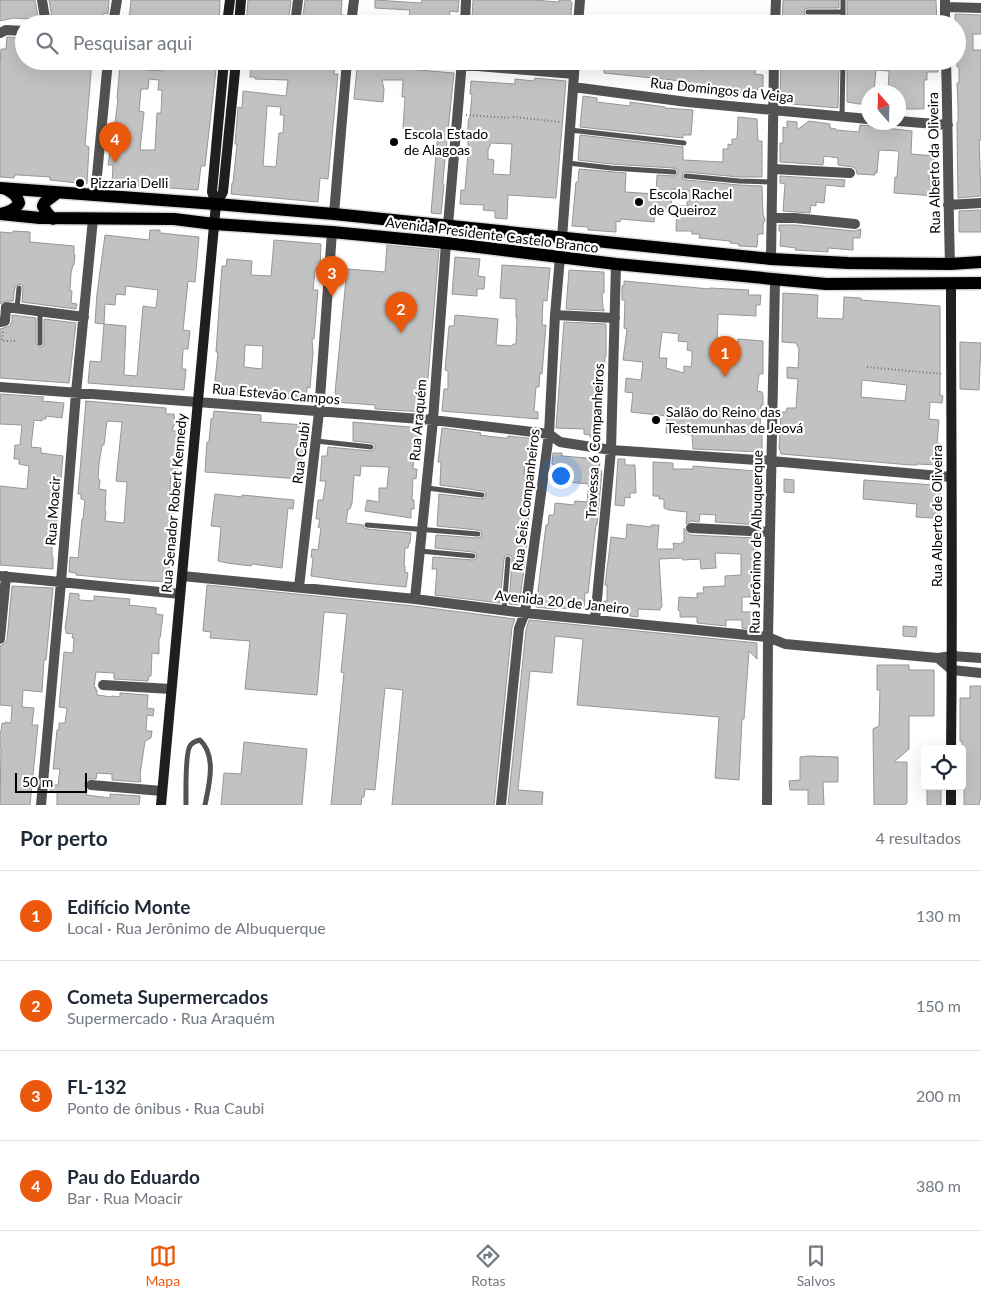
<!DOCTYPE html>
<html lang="pt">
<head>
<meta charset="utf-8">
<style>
  body { margin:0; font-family:Lato,sans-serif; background:#f2f2f3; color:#1f2937 }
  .controls { position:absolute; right:15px; bottom:15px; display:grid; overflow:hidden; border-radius:5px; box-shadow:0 5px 20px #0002 }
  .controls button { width:45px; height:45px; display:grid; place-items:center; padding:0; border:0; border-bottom:1px solid #e0e1e3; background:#fff; color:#1f2937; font:25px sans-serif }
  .compass { position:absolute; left:861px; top:85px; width:45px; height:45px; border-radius:50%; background:#fff; box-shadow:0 5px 20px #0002; rotate:340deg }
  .scale { position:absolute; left:15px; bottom:12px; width:72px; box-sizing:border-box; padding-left:5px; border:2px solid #000; border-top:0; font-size:14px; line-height:18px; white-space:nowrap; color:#000; -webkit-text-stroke:4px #fff; paint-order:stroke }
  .you { position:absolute; left:560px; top:475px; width:18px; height:18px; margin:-12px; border:4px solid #fff; border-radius:50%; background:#1a73e8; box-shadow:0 0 0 8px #1a73e833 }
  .badge { display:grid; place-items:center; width:32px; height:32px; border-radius:50%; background:#ea580c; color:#fff; font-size:16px; font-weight:700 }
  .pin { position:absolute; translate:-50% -41px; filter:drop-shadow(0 1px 2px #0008) }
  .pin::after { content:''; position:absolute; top:26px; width:18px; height:15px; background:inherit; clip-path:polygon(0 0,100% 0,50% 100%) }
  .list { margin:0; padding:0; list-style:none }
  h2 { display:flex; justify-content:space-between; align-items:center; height:65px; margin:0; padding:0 20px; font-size:21px }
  h2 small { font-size:16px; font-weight:400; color:#747a83 }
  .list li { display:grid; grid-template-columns:32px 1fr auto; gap:15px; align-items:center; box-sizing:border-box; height:90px; padding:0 20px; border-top:1px solid #e0e1e3 }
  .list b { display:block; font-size:19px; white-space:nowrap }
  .list p { margin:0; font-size:16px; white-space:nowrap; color:#747a83 }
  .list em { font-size:16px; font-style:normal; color:#747a83 }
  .icon { flex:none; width:28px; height:28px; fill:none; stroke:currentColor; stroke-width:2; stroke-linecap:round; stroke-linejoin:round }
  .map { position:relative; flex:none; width:981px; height:805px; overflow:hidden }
  .search { position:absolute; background:#fff; box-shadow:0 5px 20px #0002; left:15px; right:15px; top:15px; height:55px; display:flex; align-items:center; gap:12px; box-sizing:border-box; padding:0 18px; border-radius:28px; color:#747a83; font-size:19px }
  .sheet { height:425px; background:#fff }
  nav { display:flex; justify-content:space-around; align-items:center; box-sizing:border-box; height:70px; border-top:1px solid #e0e1e3; background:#fff; font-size:14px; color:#747a83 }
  nav a { display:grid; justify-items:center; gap:2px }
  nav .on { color:#ea580c }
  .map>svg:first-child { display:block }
</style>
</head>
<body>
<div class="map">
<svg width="981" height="805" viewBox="0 0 981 805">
  <rect width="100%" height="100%" fill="#fff"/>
  <!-- building -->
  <path fill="#c2c2c2" stroke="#969696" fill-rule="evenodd" d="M0,0H35L39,22L30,21V19L13,18L0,21Z
    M49,0H109L108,14L104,13L103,24L75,22V23L53,24Z
    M131,0H220L219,24H164L129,21Z
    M248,0H290L291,1L288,24H246Z
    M305,0H342L341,15H344L343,24H302Z
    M375,0L421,3L422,0H459L458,12L450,11L449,24H408L410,10L375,8Z
    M473,0H533L559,2V0H570L572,3L570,24H542V21L521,20V24H495L496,22L472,20Z
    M783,0H839V8H808L805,9L804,12L805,15L808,16H839V24H782Z
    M847,0H936L937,24H847Z
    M955,14L981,15V34H973V50H981V140H979L981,196L958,198L957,122H958V105L957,83H959V67H957V24H955Z
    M7,37L23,38L22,41L24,42V61H92L85,145L89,147L87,184L50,180V177L19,175H15L14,178L0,177V64L1,49H6Z
    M165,61H217L205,166H201L198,190L112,184L113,165H108L114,122L115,123L118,99H117L120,65L138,66V67L145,68V70L163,71V64H165ZM149,79L159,80L158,90H162L161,113H157L155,150H140L144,112L139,111L141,89H148Z
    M268,61H335L334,74H338L328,179L320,178L318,202L231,194L232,183H233L237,144H235L238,107L242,108L243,91L286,96L288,80L255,79V77H250L251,62L268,63ZM267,106L281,107L280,115H284L283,133H279L276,167L263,166Z
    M604,61H677L676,67L704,70V61H756L755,74L763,75V87H758L757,96L736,94H733V98L680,91L681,81L604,73Z
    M781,61H801V64L839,66L838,108L792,104V103L780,102Z
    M847,61H937L938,72H927V80H924V109H898V92H888L889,71L876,70L874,92H868V103L859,104L847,102Z
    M372,64L384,65V67L454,73L443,179V184L444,185L441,214L431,213L438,132L403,129L405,97H402L403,80H382L384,89L383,102L354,99L357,68L372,69Z
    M535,78L566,81L556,198L508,195L507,219L495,218V211L483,210L484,205L460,204L461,190H465L468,153V124L469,118H470L472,94H470L471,81L515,84V79L534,81ZM491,143L512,144L510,175L493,174L494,160L488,159V150Z
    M583,96L597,98V102L630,106V102L665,107V108L693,110L691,135H683V138L580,127Z
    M738,117L757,119L758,141H762V177H739L686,172L683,173L682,176L683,179L686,180L739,185L762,186L763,214L765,220L763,224V234H758L757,247L739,246V244L730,243V241L699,238L700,234H692V231H676L677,206H687L688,190L672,189L671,212L655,211L654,222L621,219L620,222L616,221V232L588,230V227L572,226L576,182H578L579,169L626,173L625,192L656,194L657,175L674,176L678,173V170L674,168L611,164L578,160L580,135L683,147V160L723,162V149H728V144L732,145V139H737Z
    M787,121L797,122V130L809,121L830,124V128L836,129V130L859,132L860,125L872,126V127L886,130V128L912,131L911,154L934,156V165L930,164L929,180H936V196L894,193L895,177H897L899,151L879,150L877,173L875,172V175L857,174L856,169L853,167L838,165V158L824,156L823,165L780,162V143H783V127L787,128Z
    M780,176L845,180L844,187L826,185L824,203L816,202V206L811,205L810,213L783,211L785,184L780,183Z
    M981,210V232H959V211Z
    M779,225H795L854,231L861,229L860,238H853V250L828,248V252L795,250L796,248L780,246L781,231H779Z
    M150,230H160V233L199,237L195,282L188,281L183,330L190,331L188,349H183L182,369H186L184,390L88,383L90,361L101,362L104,324L95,323L97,294L105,235L149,240ZM126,286L158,290L156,308L143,306L137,376L124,375L126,326L104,324L105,304L115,305L116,294L125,295Z
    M13,231L30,232V242L74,246V255H75L74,265H73L71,273L70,291H72L71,303L77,304L76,309L22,302L23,288L22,285L19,284L15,287L13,301H4L0,304V232L13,233Z
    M274,240L321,244L320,271L315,270L313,290H318L314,339H312L313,353L310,388L307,387L306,400L217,393L218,381H215L218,352H216L222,266H226L227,259L252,261L251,275L271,276ZM246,345L263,346L262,369L244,367L245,345Z
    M387,245L439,250L425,412L375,409V405L335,402L336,393H335L347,269L385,272Z
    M455,257L480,259L478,276L485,277L484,289H477V296L452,294Z
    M502,265L550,268L547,301L543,300L542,325H546L542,374L540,373L539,387H536L534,411L538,412V419L442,411L444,389H448V371L445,370L449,326H454L455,315L498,319L496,345L512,346L513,344H516L517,318H516V299L500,298Z
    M569,270L604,272V293H602L603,309H604V311L566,309Z
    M624,281L710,289V288L749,290L748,295H761L760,305H756V316L718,314L717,345L737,347L738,339L763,341V374H759L757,391L762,392L763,397V405H761L760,430H762V452L693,449L692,435L666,433L667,416L631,412L633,393L625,392L626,378L641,380L643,362L623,360L627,329L624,328L625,300H622V286H624ZM662,332L679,334L678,341L688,342L687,350L692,351V359L691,367L684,366V373L666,368L667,358H659Z
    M783,293L818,295L817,318L843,319L844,297L861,298V300L940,306V395L943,396L942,403L930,402L929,419L939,420L937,443L941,444V457H939L938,465L917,464V465H911L781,454L779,448L781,412H786L787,408H796L798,379L787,378V367L798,368L799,349L796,343L782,342ZM862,380L907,385L905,401L861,397Z
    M12,315L36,318V343L40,347L43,346L44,343V319L76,323L69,383L0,378V329L10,326L12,321Z
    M564,322L606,324V357H605L601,438L590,437V435L584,434V429L556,428Z
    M960,342L981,343L979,390L960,389Z
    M0,394L44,397L42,401L64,403L62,418L46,416V419H42V421L34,420L31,447L41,448V453L63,456L55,543H52V557H53V569L0,565V486L27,489L29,466L19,464V459H14L15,445H20L22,425L0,424Z
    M86,401V403V401L166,408V414H174L175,422L172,431H181L177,470L171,469L170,489H175L169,559H170L168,582L128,580L76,575V573L69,572L70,557L78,558L82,519H83L85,500L81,499V494H78ZM107,421L122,422L116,481L127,482L124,523L105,521L106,511H105L106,490L99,489L100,480L98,479L99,464L102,445H104Z
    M214,411L261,415V422L306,425L300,479L205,472L207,442H209L211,419L213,418Z
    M353,422L420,428L417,450H414L413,469H417L416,479L413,478L412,500H414V509H411V518L365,511L367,500L379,502V488H387L389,467L361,466L360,476L354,475L352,503L350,509H348L346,523L363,525L364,528L367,529L411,533L410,543H409L408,548H405L404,566H405V572L408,573L406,587L355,582L311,576L313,558L311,557L312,549L318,550L321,528L318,527L320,519H316L318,500H323L326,481H320L322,456H327L328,447L371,451H373L375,448V445L372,443L353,441Z
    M442,428L481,433L480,435L487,436L504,438H508V436L536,439L534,461L525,460L524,479L532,480L525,562L519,605L509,604L512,559V557L509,555H506L504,559L500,603L435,595L437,569H432L433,557L473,560L476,559L477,556L476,553L473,552L435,548L436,535L478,538L481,537L482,534L481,531L478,530L437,526L439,494L481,499L485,498L486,495L485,492L483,491L440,485L441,462H438Z
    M553,453H562V456L600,459L599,471H602L597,525H596L595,533L588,593H585L584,609L555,608V609L536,607L546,525H548L549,515H554L555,503L574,505L575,501L587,502L589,484L556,481L557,465L552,464Z
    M618,459H625V465H635L636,493H630V498L625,497L624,506L615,505Z
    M653,462L673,463V469H693V466L755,471L760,476L759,525L715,522L716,515L700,514L699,522L691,521L686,524L687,512L669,510L664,508V499H659V496H653Z
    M784,479L794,480V493L784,492Z
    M864,480L933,485L932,489L940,491V515L933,514V518L916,517L917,504L863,499Z
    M215,494L242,497V495L294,500L293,509L288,508L282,568L252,564L251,566L227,563L218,561L221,527L211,526Z
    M627,524L651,527V525H659L657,549H674L673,543L681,544L682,542H684V528L687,533L691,535L754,538L753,550H757V577H753V597H742V612H756V629L742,628V620H726V626L697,623V617H680V611L678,610L679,597L697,598V593H704L703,587L725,586V576L741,575V554L715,553L716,568L701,569L700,559L683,560L682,558L659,559L662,607H660V610L638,609V617L630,616V610H603L604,601H607V585H605L611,537L626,539Z
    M207,585L414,606L515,619L512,627L494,805H392L403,690L385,688L375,790L365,789L364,797H362L361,805H331L344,673L341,672L347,614L324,612L317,695L245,689L250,641L210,638L211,632L203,631Z
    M12,586L53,588L46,660H44L42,692L23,690L22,707L34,708L32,725H38L30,805H0L1,748H0V732H1L2,723L5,724V722L11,723L12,706L0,705V646L5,643L7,640Z
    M70,593L79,594V600L94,601V596L130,599L129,605L156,608V614L163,615L160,638H159V654L152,653L151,676H149L148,681L114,679V673L96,672L94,687L96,688L95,690H97V695L112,697V696L120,697V693L148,695L147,708L154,709L153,716L147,715L146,731H152L151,738L145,741L140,775L141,782L112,780V774L97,773L96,779H89L85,782L84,785L87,790L86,795L110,798V794L140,796L139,805H57V793L50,792L51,785H58L60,769H53L57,730H59V723H65L67,708L59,707L64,652L73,653L74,638H72L73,634L66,633V629H65Z
    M529,620L757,643V659L749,651L744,719H742L739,780L715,778L719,717L577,705L583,639L555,636L552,673L530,671L518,790L543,792L542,805H508L526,630Z
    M903,626L917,627L916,637L903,636Z
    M877,665H909V670H934V716H909V749L894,762H907V803L905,805H874L873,729L879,726L880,690H877Z
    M970,686H981V799H980L979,805H964V784H962V770H964V756H962V741H960V698H970Z
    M244,742L307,749L302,805H221L224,773L241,774Z
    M808,756L838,757V782H823L824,805H808V790H790L789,781L800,780V757Z
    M927,786H941V805H927Z"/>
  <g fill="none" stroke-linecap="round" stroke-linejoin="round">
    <!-- primary casing -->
    <g stroke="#dbdbdb" stroke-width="15">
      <path id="primary" d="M0,188L216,204L334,214L771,259L848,263L950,264L981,262
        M0,214L40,218L174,219L214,224L332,232L446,243L616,264L826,284L981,283
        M1,214C9,212 15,210 19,203C17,195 13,193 6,189
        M53,219L47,213L43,206L45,202L57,193"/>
    </g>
    <!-- path -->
    <path stroke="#747474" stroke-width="2" stroke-dasharray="1 2.5" stroke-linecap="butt" d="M466,115L511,118
      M513,117L560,122
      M3,332L2,341H16
      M867,367L942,374"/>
    <!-- lane -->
    <path stroke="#525252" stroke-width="5" d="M808,12H843V0
      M843,24V12
      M825,61L843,62
      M842,116L843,61
      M570,130L684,143
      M568,163L611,168L674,172
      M686,176L739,181L772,182
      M17,308L19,288
      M40,311V343
      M316,441L371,447
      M427,488L482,495
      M367,525L478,534
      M420,551L473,556
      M504,610L508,559
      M186,805C186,794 185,753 190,746C192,742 196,741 200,740C217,756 209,785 205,805"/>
    <!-- street -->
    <path stroke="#525252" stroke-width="10" d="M42,0L46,24
      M945,0V24
      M945,7L981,8
      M113,24L117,0
      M295,24L298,0
      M351,24L354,0
      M465,24L466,0
      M578,24L580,0
      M775,24L776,0
      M0,33L6,30L24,31
      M418,61L574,74
      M946,61C948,129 948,196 950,264
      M573,87L687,102L868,119
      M898,121L948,125
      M773,169L850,173
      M95,196L108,61
      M948,205L981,203
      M334,214L347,61
      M772,218H795L855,224
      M448,225L462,61
      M562,238L575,61
      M771,259L774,61
      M555,315L615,318
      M0,322L5,321L6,307L84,317
      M0,387L433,420L549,434L560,442L611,450L771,461L951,477
      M691,528L770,532
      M0,576L180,594
      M182,576L415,599L525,613L768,637L785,644L938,658L952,656L981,658
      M299,587L319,412L332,232
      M415,599L433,420L446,243
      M595,620L611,450L616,264
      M0,639L6,576
      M938,658L952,670L981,673
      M103,685L171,689
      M91,785L162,791
      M41,805L61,582L76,393L93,219
      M501,805L519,628L525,613L549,434L555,315L560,257
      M767,805L768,637L775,280"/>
    <!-- secondary -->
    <path stroke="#1f1f1f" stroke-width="10" d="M227,24L230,0
      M239,24L241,0
      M216,204L223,192L236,61
      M951,283C951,439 953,594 951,749
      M161,805L216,204L212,192L224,61
      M951,805V786"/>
    <!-- primary -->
    <use href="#primary" stroke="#000" stroke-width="12"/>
  </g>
  <!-- markers -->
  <g fill="#000" stroke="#fff" stroke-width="2">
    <circle cx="394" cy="142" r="5"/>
    <circle cx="80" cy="183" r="5"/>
    <circle cx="639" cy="202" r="5"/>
    <circle cx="656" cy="420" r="5"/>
  </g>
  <g text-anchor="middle" stroke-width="4.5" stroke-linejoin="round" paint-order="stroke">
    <!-- street labels -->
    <g font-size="14" fill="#000" stroke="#fff">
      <text transform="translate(722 90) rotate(6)" y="5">Rua Domingos da Veiga</text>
      <text transform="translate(934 163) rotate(-91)" y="5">Rua Alberto da Oliveira</text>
      <text transform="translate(492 235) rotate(7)" y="5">Avenida Presidente Castelo Branco</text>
      <text transform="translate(276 394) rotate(5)" y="5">Rua Estevão Campos</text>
      <text transform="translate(418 420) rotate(-85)" y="5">Rua Araquém</text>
      <text transform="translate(595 441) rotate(-87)" y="5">Travessa 6 Companheiros</text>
      <text transform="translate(301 453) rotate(-83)" y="5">Rua Caubi</text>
      <text transform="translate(526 500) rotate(-83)" y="5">Rua Seis Companheiros</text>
      <text transform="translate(174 503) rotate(-85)" y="5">Rua Senador Robert Kennedy</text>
      <text transform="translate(53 511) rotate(-86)" y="5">Rua Moacir</text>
      <text transform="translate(937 516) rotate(-90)" y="5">Rua Alberto de Oliveira</text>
      <text transform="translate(756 542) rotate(-89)" y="5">Rua Jerônimo de Albuquerque</text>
      <text transform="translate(562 602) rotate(6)" y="5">Avenida 20 de Janeiro</text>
    </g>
    <!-- poi labels -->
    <g font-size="14" fill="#000" stroke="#fff" text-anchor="start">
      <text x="404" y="139">Escola Estado<tspan x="404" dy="16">de Alagoas</tspan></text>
      <text x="90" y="188">Pizzaria Delli</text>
      <text x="649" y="199">Escola Rachel<tspan x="649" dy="16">de Queiroz</tspan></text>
      <text x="666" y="417">Salão do Reino das<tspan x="666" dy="16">Testemunhas de Jeová</tspan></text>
    </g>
  </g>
</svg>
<div class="controls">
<button><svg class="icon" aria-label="locate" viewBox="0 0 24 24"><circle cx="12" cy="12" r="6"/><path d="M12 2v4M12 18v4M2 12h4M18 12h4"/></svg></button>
</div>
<svg class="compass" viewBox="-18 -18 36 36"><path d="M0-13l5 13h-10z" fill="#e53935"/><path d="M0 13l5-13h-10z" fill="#747a83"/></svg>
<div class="scale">50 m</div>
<div class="you"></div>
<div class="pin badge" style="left:725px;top:377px">1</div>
<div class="pin badge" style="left:401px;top:333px">2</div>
<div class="pin badge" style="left:332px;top:297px">3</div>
<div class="pin badge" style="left:115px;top:163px">4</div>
<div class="search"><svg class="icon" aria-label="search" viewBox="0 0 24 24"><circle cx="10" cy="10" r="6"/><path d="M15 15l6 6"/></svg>Pesquisar aqui</div>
</div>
<section class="sheet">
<h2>Por perto<small>4 resultados</small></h2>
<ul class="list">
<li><span class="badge">1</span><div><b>Edifício Monte</b><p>Local · Rua Jerônimo de Albuquerque</p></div><em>130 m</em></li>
<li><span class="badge">2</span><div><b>Cometa Supermercados</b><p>Supermercado · Rua Araquém</p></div><em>150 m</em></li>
<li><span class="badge">3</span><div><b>FL-132</b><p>Ponto de ônibus · Rua Caubi</p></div><em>200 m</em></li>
<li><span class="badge">4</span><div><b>Pau do Eduardo</b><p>Bar · Rua Moacir</p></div><em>380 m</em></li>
</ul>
</section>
<nav>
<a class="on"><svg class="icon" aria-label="map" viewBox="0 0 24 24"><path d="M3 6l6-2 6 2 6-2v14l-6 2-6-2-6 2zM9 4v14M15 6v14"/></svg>Mapa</a>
<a><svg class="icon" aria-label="directions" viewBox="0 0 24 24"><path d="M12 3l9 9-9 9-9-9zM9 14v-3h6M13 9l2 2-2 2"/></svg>Rotas</a>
<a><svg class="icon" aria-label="saved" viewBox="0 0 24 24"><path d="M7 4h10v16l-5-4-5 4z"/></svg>Salvos</a>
</nav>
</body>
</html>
